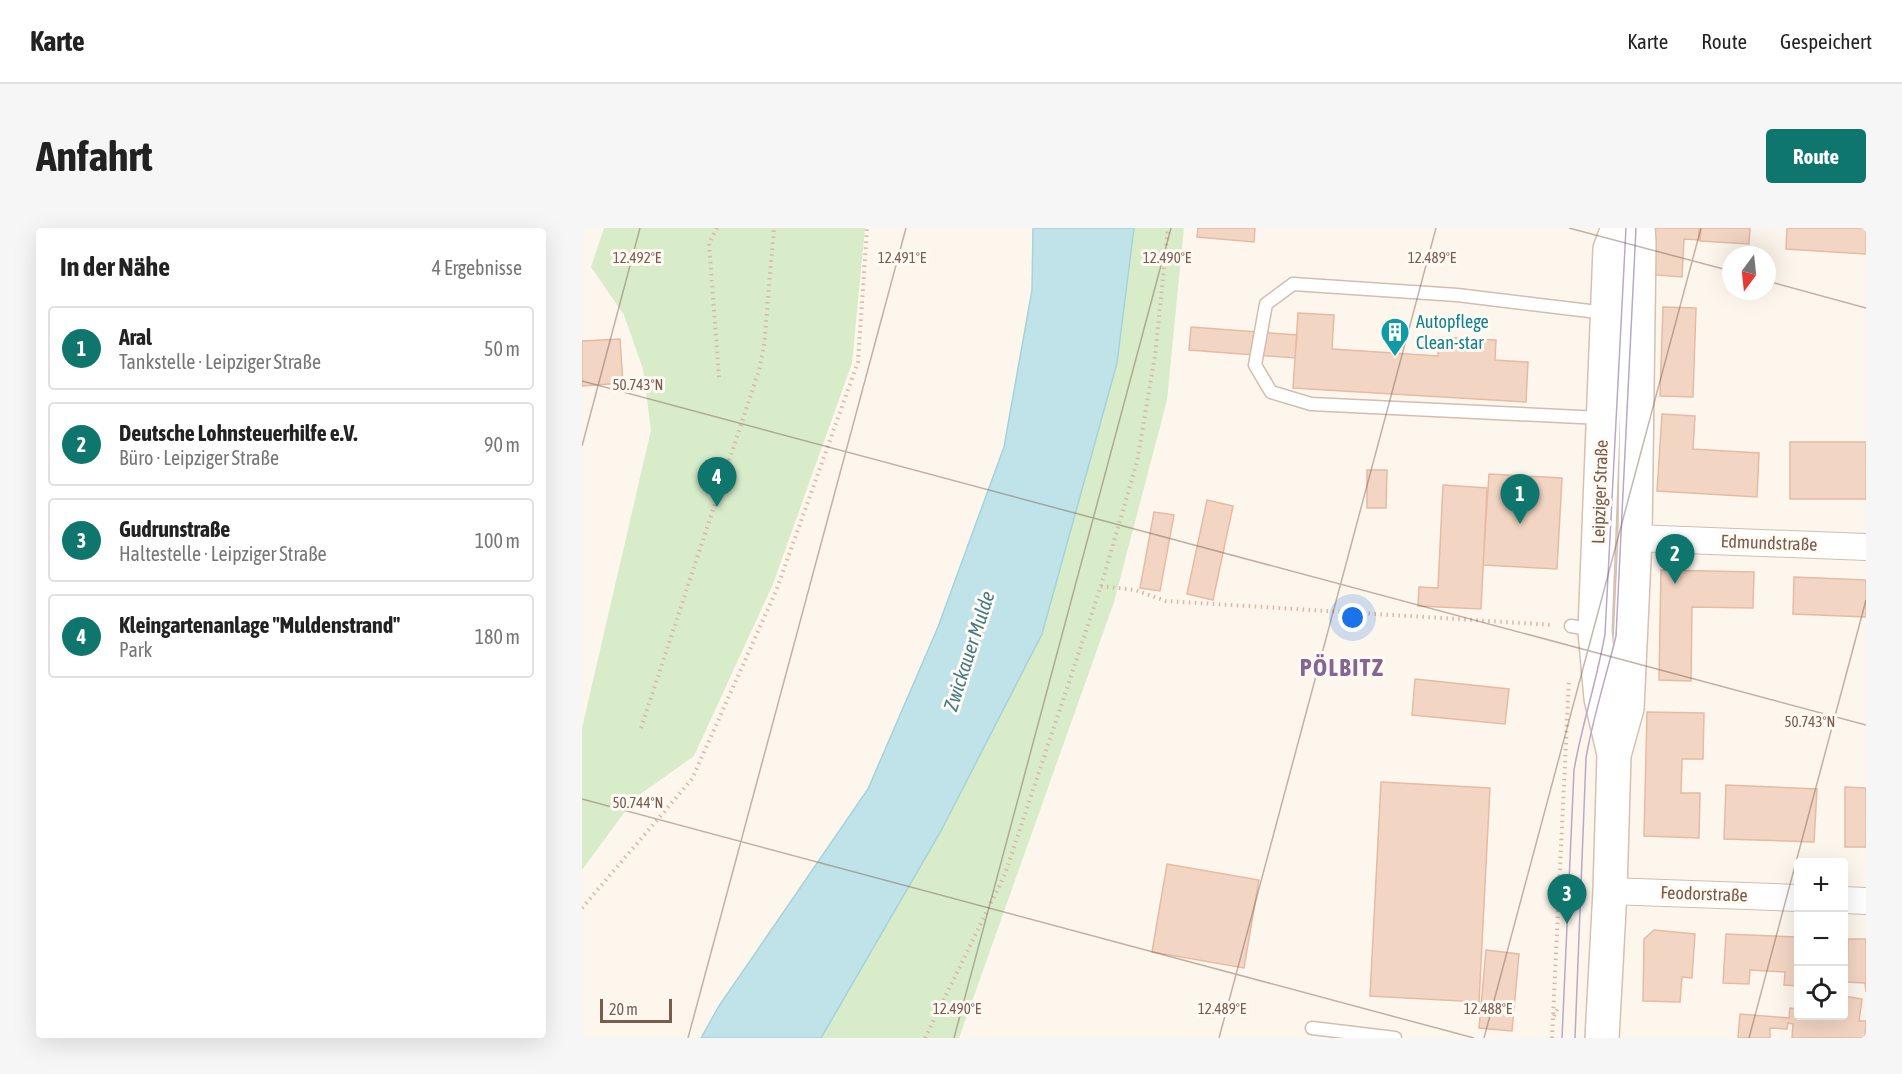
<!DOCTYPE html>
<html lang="de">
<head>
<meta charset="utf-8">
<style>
  body { margin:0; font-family:"Asap Condensed",sans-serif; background:#f6f6f6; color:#222 }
  .controls { position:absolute; right:18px; bottom:18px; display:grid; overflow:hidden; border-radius:6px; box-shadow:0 6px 24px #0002 }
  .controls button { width:54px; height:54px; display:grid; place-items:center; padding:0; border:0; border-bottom:2px solid #e0e0e0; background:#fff; color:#222; font:30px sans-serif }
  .compass { position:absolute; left:1140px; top:18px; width:54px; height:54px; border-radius:50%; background:#fff; box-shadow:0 6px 24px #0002; rotate:195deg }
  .scale { position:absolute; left:18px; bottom:15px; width:72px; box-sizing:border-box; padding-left:6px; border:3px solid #7a5c4d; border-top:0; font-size:16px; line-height:21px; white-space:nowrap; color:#7a5c4d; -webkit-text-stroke:4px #fffaf3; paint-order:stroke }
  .you { position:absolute; left:771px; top:390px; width:21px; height:21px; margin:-15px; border:4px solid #fff; border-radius:50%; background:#1a73e8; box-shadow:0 0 0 9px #1a73e833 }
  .badge { display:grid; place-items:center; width:39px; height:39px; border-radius:50%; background:#0f766e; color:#fff; font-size:20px; font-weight:700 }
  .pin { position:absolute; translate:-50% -50px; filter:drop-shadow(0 2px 3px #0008) }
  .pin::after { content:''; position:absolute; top:32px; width:21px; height:18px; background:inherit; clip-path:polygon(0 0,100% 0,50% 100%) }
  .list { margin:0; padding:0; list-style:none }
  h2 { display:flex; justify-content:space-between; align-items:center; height:78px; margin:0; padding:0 24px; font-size:26px }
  h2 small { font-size:20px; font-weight:400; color:#767676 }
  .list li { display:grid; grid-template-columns:39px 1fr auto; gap:18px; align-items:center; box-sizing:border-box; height:84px; margin:0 12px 12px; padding:0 12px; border:2px solid #e0e0e0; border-radius:6px }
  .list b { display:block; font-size:22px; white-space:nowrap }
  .list p { margin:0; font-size:20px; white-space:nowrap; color:#767676 }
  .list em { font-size:20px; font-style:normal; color:#767676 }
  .icon { flex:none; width:33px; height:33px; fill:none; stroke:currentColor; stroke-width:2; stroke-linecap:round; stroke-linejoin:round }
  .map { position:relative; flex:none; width:1284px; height:810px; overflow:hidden; border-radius:6px }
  header { display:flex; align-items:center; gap:36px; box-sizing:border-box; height:84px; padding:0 30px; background:#fff; border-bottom:2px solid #e0e0e0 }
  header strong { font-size:28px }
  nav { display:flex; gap:33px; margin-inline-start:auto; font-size:21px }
  .intro { display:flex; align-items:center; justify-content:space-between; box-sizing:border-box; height:144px; padding:0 36px }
  h1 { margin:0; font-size:42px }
  .button { padding:15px 27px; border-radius:6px; background:#0f766e; color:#fff; font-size:21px; font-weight:700 }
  main { display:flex; gap:36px; padding:0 36px }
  aside { flex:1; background:#fff; border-radius:6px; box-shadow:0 6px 24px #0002 }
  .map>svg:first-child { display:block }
</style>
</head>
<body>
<header>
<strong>Karte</strong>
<nav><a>Karte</a><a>Route</a><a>Gespeichert</a></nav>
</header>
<div class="intro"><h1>Anfahrt</h1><a class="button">Route</a></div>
<main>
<aside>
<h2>In der Nähe<small>4 Ergebnisse</small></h2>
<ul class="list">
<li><span class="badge">1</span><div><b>Aral</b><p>Tankstelle · Leipziger Straße</p></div><em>50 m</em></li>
<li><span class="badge">2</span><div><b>Deutsche Lohnsteuerhilfe e.V.</b><p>Büro · Leipziger Straße</p></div><em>90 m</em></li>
<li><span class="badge">3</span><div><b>Gudrunstraße</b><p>Haltestelle · Leipziger Straße</p></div><em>100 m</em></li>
<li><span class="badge">4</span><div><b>Kleingartenanlage &quot;Muldenstrand&quot;</b><p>Park</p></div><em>180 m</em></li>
</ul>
</aside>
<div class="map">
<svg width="1284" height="810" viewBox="0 0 1284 810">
  <rect width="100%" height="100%" fill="#fdf6ec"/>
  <!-- green -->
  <path fill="#d8ecc9" d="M22,0H283L270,135L191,356L112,528L53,570L0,642V500L69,202L61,141L42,87L9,39Z
    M552,0H602L585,172L532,374L377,810H239L359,603L535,135Z"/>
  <!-- water -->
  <path fill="#bfe3e8" stroke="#a5d3da" stroke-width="1.5" d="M451,0H552L535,135L460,406L359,603L239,810H119L137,778L286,561L356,399L422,219L450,62Z"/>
  <!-- building -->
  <path fill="#f3d5c3" stroke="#e6bba3" stroke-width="1.5" d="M616,0H673L672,14L615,9Z
    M1067,0H1117V12L1102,11L1100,49L1064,46Z
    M1119,0H1168L1167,16L1118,13Z
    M1205,0H1284V26L1204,21Z
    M1081,79L1114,80L1111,169L1078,168Z
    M716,85L752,87L750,121L856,128L857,109L914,112L913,132L946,134L944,174L711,160Z
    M609,99L715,107L713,130L607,122Z
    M38,111L41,155L0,158V113Z
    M1080,186L1113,188L1111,221L1177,225L1175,269L1075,263Z
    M1208,214H1284V271H1208Z
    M785,242H805L804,280H785Z
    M907,246L980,250L975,341L901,337Z
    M861,257L905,260L899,381L836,378L837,359L856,360Z
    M625,272L651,278L631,372L605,366Z
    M572,284L592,287L578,363L558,360Z
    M1079,342L1172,344L1171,380L1110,379L1109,453L1077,452Z
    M1212,349L1284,352V389L1211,386Z
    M833,451L927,461L923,496L830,487Z
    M1065,484L1122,485L1121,531H1100L1099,565H1118L1117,610L1062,608Z
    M799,554L908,560L897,774L788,768Z
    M1144,557L1235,561L1232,614L1142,611Z
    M1263,559L1284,560V619H1263Z
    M585,636L677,652L662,740L570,724Z
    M1072,702L1113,706L1110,750L1100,749L1098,774L1061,773L1062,711Z
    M1144,706L1216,709V758L1202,757L1203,744L1168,742L1167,756L1141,755Z
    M1266,711H1284V764L1283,755L1265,754Z
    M904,722L937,726L930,803L897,800Z
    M1262,768L1280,771L1277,793H1284L1283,810H1210L1211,796L1206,795L1205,801L1188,800V810H1156L1158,786L1207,790L1208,780L1216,781V788H1262Z"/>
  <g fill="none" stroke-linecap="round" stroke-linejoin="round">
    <!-- lane casing -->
    <g stroke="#d1beb0" stroke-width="15">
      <path id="lane" d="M1019,190L729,176L689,164L673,137L684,76L711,56L875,67L1024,85
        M989,398L1012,402
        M730,800L813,810"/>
    </g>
    <!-- street casing -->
    <g stroke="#d1beb0" stroke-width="28">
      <path id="street" d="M1053,310L1284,319
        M1028,663L1216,670
        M1262,672L1284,673"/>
    </g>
    <!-- secondary casing -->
    <g stroke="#d6c0b0" stroke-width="36">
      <path id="secondary" d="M1031,522L1019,470L1013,403L1028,21L1036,0
        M1020,810L1028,663L1032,527L1045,480L1053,310L1057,14L1056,0"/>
    </g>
    <!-- path -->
    <path stroke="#d9b8a5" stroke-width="4" stroke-dasharray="1.5 4.5" stroke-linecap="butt" d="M135,0L127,15L137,149
      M519,358L553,362L584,373L972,397
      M59,500L177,142L182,118L192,0
      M0,680L110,551L194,363L276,134L285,0
      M972,788L976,780
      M343,810L423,646L519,358L555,234L573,128L586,0
      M970,810L987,451"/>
    <!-- lane -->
    <use href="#lane" stroke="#fff" stroke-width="12"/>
    <!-- street -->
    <use href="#street" stroke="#fff" stroke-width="26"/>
    <!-- secondary -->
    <use href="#secondary" stroke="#fff" stroke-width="33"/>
    <!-- tram -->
    <path stroke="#b9a8c9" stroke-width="1.5" d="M980,810L992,542C1000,496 1015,452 1023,406L1044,0
      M993,810L1004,530C1011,489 1024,449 1034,408L1054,0"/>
  </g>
  <!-- ticks -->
  <path fill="none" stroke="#7a5c4d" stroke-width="1.5" stroke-opacity="0.45" d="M987,0L1149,43M1185,53L1284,80M0,153L1284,497M0,218L58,0M0,571L892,810M106,810L324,0M372,810L589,0M637,810L854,0M902,810L1119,0M1167,810L1284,372"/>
  <!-- icons -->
  <defs>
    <g id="building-pin" transform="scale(1.5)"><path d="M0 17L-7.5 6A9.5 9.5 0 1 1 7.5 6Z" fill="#0f9aa8" stroke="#fffaf3"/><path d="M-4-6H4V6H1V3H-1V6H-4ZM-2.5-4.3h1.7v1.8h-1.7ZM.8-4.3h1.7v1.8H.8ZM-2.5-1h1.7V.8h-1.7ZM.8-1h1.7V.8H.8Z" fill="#fff"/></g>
  </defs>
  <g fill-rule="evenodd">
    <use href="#building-pin" x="813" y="104"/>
  </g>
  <g text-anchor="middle" stroke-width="6" stroke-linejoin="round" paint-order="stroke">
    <!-- culture labels -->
    <g font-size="18" fill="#0d838f" stroke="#fffaf3" text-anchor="start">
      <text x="834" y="100">Autopflege<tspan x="834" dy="21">Clean-star</tspan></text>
    </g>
    <!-- street labels -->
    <g font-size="18" fill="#7a5c4d" stroke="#fffaf3">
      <text transform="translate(1018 264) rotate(-88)" y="6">Leipziger Straße</text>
      <text transform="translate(1187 315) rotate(2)" y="6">Edmundstraße</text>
      <text transform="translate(1122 666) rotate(2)" y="6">Feodorstraße</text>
    </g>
    <!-- water labels -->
    <g font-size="20" font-style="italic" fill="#437c86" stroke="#fffaf3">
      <text transform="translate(387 423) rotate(-72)" y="7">Zwickauer Mulde</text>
    </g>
    <!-- district labels -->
    <g font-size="24" font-weight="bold" letter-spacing="1.5" fill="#846695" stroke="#fffaf3">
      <text x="760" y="448">PÖLBITZ</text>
    </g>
  </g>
  <g font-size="15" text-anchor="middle" fill="#7a5c4d" stroke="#fffaf3" stroke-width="6" stroke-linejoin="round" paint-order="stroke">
    <text x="55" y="35">12.492°E</text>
    <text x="320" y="35">12.491°E</text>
    <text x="585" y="35">12.490°E</text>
    <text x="850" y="35">12.489°E</text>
    <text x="56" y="162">50.743°N</text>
    <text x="1228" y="499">50.743°N</text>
    <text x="56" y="580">50.744°N</text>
    <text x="375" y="786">12.490°E</text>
    <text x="640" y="786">12.489°E</text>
    <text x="906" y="786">12.488°E</text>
  </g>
</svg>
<div class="controls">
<button>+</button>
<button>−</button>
<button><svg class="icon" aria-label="locate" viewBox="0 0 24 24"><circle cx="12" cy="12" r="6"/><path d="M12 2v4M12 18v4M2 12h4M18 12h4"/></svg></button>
</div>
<svg class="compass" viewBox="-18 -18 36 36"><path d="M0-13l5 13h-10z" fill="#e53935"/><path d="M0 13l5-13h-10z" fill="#767676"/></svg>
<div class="scale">20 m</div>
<div class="you"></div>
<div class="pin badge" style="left:938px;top:296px">1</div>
<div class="pin badge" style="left:1093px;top:356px">2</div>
<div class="pin badge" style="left:985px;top:696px">3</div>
<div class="pin badge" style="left:135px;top:279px">4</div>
</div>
</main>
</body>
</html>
